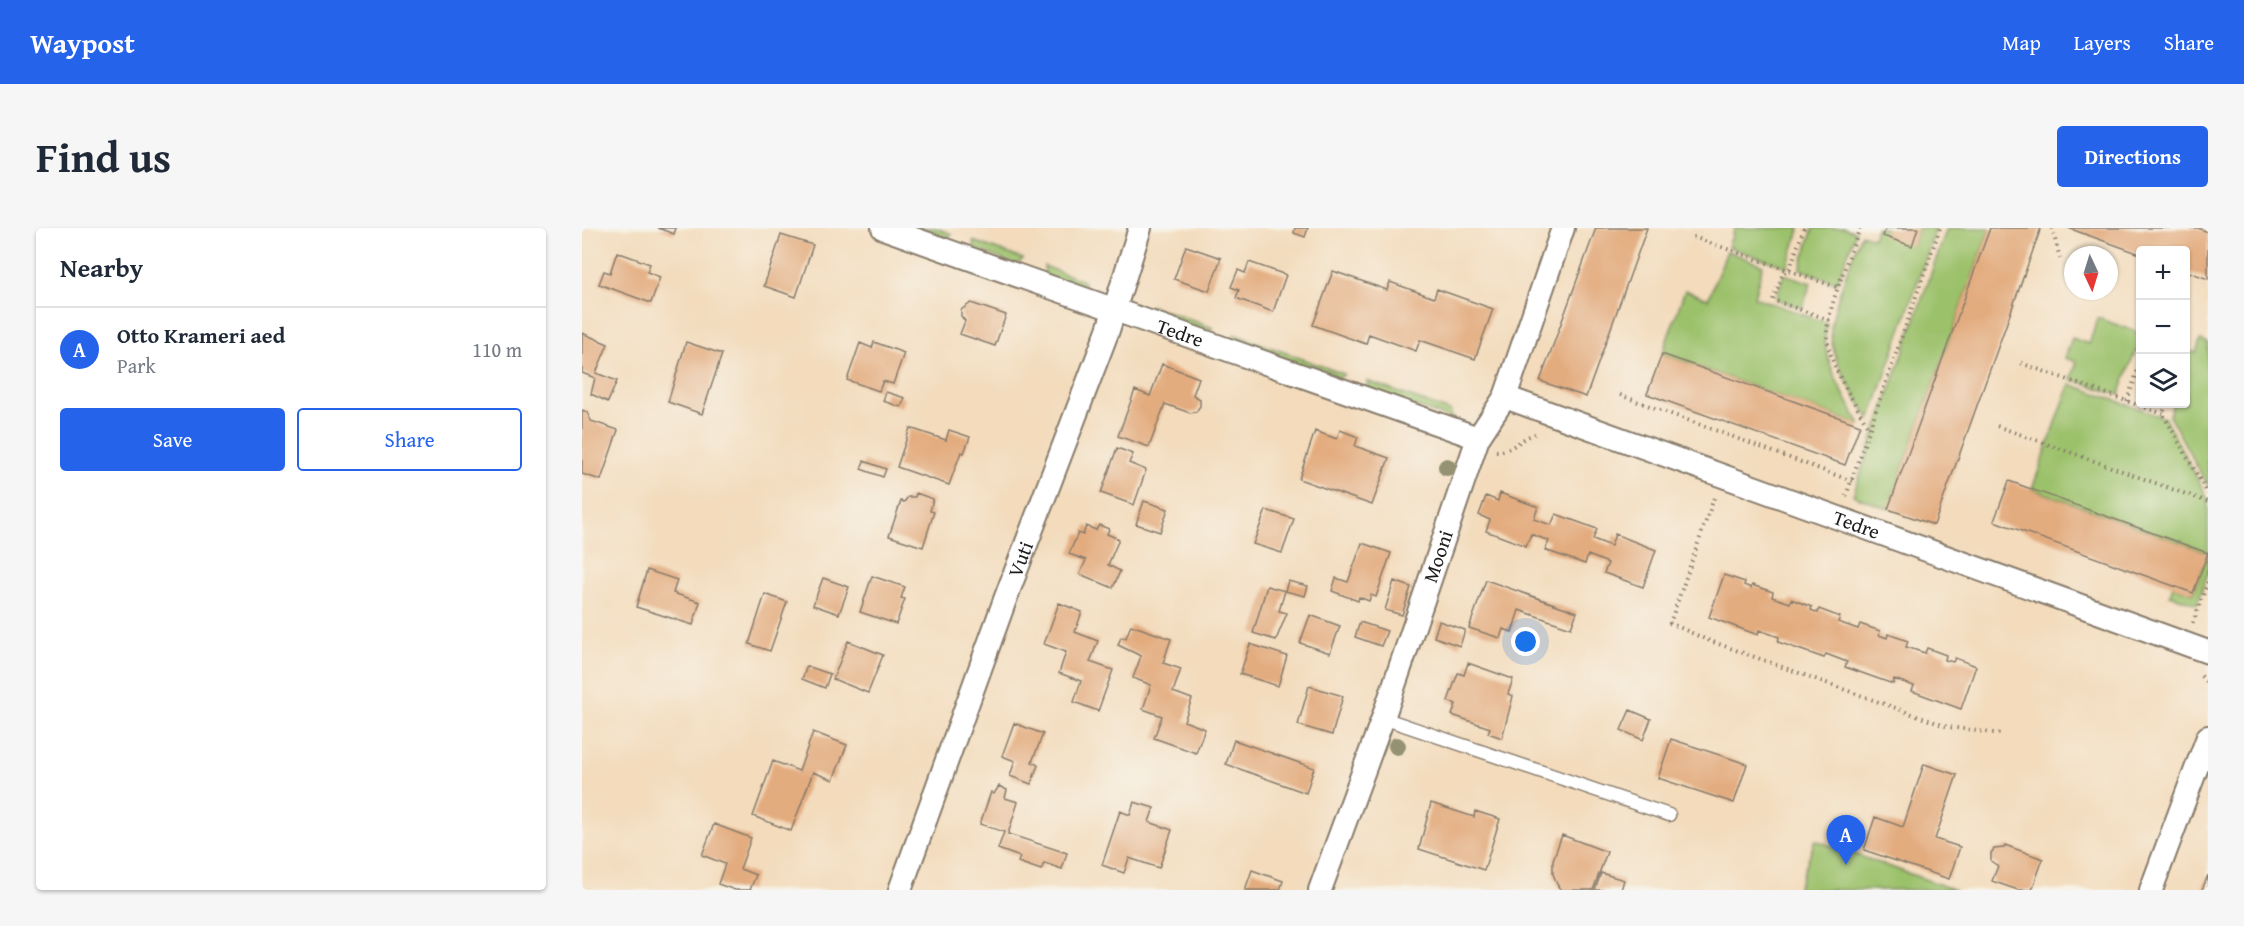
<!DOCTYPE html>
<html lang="en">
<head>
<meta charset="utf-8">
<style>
  body { margin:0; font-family:"Gentium Book Plus",serif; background:#f6f6f7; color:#1f2937 }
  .controls { position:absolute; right:18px; top:18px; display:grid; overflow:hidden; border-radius:6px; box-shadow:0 2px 4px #0004 }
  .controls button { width:54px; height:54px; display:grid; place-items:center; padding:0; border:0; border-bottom:2px solid #e0e1e3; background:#fff; color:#1f2937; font:30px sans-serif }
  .compass { position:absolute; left:1482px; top:18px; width:54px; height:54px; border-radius:50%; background:#fff; box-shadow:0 2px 4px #0004; rotate:176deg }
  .you { position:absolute; left:944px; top:414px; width:21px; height:21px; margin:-15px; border:4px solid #fff; border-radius:50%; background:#1a73e8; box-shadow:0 0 0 9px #1a73e833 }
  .badge { display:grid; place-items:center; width:39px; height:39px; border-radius:50%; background:#2563eb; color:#fff; font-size:20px; font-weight:700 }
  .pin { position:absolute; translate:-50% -50px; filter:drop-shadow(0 2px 3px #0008) }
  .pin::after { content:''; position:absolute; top:32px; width:21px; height:18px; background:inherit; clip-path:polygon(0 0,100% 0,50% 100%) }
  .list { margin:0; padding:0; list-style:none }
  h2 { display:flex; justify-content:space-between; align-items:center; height:78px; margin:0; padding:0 24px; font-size:26px }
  h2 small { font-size:20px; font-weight:400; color:#747a83 }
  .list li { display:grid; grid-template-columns:39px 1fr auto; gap:18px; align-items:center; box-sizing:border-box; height:84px; padding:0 24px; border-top:2px solid #e0e1e3 }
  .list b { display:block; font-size:22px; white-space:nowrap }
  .list p { margin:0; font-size:20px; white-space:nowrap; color:#747a83 }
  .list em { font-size:20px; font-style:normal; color:#747a83 }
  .actions { display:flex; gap:12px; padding:18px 24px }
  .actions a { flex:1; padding:14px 0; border:2px solid #2563eb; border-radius:6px; text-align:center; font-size:21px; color:#2563eb }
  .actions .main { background:#2563eb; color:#fff }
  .icon { flex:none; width:33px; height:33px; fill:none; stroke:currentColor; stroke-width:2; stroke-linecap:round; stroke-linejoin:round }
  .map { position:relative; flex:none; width:1626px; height:662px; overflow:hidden; border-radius:6px }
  header { display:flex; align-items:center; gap:36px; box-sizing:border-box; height:84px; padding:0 30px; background:#2563eb; color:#fff }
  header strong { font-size:28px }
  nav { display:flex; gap:33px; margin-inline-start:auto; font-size:21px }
  .intro { display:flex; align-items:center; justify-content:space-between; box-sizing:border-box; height:144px; padding:0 36px }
  h1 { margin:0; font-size:42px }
  .button { padding:15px 27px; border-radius:6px; background:#2563eb; color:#fff; font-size:21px; font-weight:700 }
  main { display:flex; gap:36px; padding:0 36px }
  aside { flex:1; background:#fff; border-radius:6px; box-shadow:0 2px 4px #0004 }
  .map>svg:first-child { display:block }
</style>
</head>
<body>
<header>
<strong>Waypost</strong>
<nav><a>Map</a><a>Layers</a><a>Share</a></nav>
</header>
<div class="intro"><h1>Find us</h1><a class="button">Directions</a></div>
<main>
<aside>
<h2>Nearby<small></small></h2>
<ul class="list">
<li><span class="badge">A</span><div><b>Otto Krameri aed</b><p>Park</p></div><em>110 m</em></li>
</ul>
<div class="actions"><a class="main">Save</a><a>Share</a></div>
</aside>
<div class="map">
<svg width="1626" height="662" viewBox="0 0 1626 662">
  <rect width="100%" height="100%" fill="#f7f3e8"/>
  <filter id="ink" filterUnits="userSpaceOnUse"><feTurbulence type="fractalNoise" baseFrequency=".0167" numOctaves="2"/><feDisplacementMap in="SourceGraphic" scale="12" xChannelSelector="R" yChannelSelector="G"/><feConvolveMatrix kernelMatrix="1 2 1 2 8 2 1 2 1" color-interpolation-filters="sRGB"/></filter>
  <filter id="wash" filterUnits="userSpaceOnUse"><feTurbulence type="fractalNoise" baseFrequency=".008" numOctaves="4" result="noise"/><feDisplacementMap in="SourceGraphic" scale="24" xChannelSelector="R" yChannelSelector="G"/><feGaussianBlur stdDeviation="1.35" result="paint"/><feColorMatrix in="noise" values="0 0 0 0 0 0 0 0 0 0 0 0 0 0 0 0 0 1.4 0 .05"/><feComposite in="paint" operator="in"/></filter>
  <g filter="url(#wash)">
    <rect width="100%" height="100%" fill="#f3dbbc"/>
    <!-- green -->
    <path fill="#9bc16b" stroke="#5c6e44" stroke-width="1.5" d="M330,0H354L370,6L363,12Z
      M1153,0H1218L1205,39L1146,19Z
      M1231,0H1262L1274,4L1255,55L1218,41Z
      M1294,0H1304L1330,17L1336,0H1354L1288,192C1273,167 1252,138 1249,108C1247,85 1271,30 1279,6L1291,10Z
      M1365,0H1408L1306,281L1271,267Z
      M391,13L441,31L434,37L393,21Z
      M1145,23L1181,37L1172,69L1245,95C1236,129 1263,167 1278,197L1080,126L1103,62L1126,71Z
      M462,38L501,53L503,58L500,60L463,47Z
      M1202,46L1229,55L1220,80L1194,71Z
      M567,78H570L631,100L624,104L566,83Z
      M1516,90L1558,105V125L1553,124L1537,167L1489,151L1495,134L1483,130L1490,110L1507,116Z
      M652,106L762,146L757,151L653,114Z
      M1618,112L1626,115V259L1587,187L1591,176H1604V122L1614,125Z
      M785,153L868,183L872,192L786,162Z
      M1488,156L1583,190L1626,271V345L1615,376L1588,367L1591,358L1611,365L1626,325L1450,261Z
      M1233,612L1373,662H1215Z"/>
    <g id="blocks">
      <!-- building -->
      <path fill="#e3ac7f" d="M76,0H94L92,6Z
        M713,0H726L723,9L712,5Z
        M1014,0H1065L1004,169L958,153Z
        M1304,0H1336L1330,18L1301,8Z
        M1408,0H1459L1352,297L1306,281Z
        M1486,0H1616L1626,4V51L1604,43V22H1558V26Z
        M199,7L231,17L214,69L182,58Z
        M604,18L639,30L627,63L592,51Z
        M35,24L68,36L65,44L78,49L69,75L17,56L22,43L28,45Z
        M667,34L704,47L691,84L654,70L657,62L649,59L656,42L663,45Z
        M751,43L805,62L808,54L852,70L855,61L911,81L893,131L838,112L834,123L787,106L784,116L731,97Z
        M389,75L424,87L413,118L378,106L383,93L379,88V82Z
        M0,105L26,116L14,145L35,153L26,174L9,166L13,150L0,145Z
        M104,114L140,126L120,186L86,174Z
        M292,114L322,125L311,156L301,153L297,163L265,152L278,115L290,120Z
        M1080,126L1278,197L1263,237L1065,166Z
        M580,136L617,150L611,167L618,171V178L614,184L608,185L583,176L567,219L536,208L553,162L568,168Z
        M304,164L323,170L319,179L301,173Z
        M0,182L5,184L9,193L36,202L19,252L0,246Z
        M328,200L364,212L367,202L388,209L382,225L379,224L367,257L315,239Z
        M758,202L776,209L773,218L807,230L790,277L717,251L733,203L755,211Z
        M535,220L551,226L547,235L564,242L552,277L519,265Z
        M282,233L304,241L301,249L279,241Z
        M1427,253L1626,325L1611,365L1412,293Z
        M334,265L351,271L348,283L352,284L341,319L307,308L319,273L322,274L326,269H333Z
        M918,265L956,279L952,291L969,297L974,286L1015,301L1011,311L1029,318L1033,306L1074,322L1061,359L1022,345L1026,335L1006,327L1003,336L963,322L967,313L949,306L944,318L904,303L908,292L897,287L904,268L916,273Z
        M562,273L586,281L578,304L554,296Z
        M684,282L712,291L700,325L671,316Z
        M517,297L527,301L525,306L537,311L526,337L538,343L531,360L498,346L504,332L487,326L496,305L501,307L504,298L514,302Z
        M780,315L809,325L794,369L789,367L787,373L777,369L776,373L750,363L754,350L766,354Z
        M65,342L95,352L91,365L118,374L111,397L54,379Z
        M1142,347L1163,354L1162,357L1169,360L1170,357L1191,364L1190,369L1208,375L1209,371L1230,379L1229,382L1236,385L1237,381L1258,389L1256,394L1276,401L1278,396L1298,403L1297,407L1305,410L1306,406L1326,413L1324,419L1343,425L1345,420L1364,427L1363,432L1371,434L1373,430L1394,438L1379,481L1330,463L1332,458L1312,451L1311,456L1263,439L1265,434L1244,426L1242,430L1196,414L1197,409L1177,402L1176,407L1127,389Z
        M290,348L323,359L319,370L323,371L314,396L278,384Z
        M241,350L267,359L257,386L231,377Z
        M904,352L995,384L989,400L937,382L930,404L921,401L918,410L887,400Z
        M706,353L726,358L723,368L703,363Z
        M812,353L829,359L820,387L803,382Z
        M685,358L703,363L697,383L705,385L694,412L671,405Z
        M183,366L205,374L188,423L167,416Z
        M477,375L500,384L493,404L516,413L508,434L531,442L516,483L492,474L499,453L477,445L484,424L462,416Z
        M728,387L758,398L748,425L718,415Z
        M857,393L883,402L878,418L852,409Z
        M778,394L805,403L799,418L773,409Z
        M549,397L589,411L581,435L599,441L591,464L610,471L602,493L623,501L614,525L572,510L580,488L561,481L569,457L551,450L559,428L536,417L539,409L544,410Z
        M266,413L301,427L286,465L251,451Z
        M668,416L705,428L696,458L658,446Z
        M886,435L931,451L926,466L931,468L920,510L906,505L908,500L870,487L874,476L866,473L876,445L882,447Z
        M225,438L248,446L243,460L220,451Z
        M727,458L761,468L750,507L716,497Z
        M1048,482L1069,491L1061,512L1039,502Z
        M432,495L461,506L450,534L456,537L449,556L428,548L433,533L420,528Z
        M231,504L265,517L251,552L231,544L209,603L171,588L191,533L217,543Z
        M1089,511L1165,536L1152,575L1076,550Z
        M652,512L732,540L724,565L644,536Z
        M1342,536L1375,547L1353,611L1378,619L1367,651L1282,622L1293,589L1321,599Z
        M417,558L425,562L423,570L436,574L426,606L485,625L480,641L462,635L459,642L436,634L438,629L416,621L422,604L398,596L409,564L412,566Z
        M552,574L572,580L567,594L590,602L577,640L547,630L542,645L520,637L538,583L548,587Z
        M849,575L892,589L893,583L918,591L902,642L837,621Z
        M132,596L169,610L158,641L174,647L168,662H153L136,656L143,636L120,627Z
        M980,607L1025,624L1011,662H979L977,660L971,646V632Z
        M1423,617L1461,631L1450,662H1436L1410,653L1416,638L1409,633V625L1412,621L1422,620Z
        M670,642L701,653L698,662H663Z
        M1019,645L1042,652L1039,662H1013Z
        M1626,647V662H1620Z"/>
    </g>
  </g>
  <g filter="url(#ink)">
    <use href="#blocks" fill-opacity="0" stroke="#887c6c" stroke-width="1.5"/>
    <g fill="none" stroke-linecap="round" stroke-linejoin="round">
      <!-- lane casing -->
      <g stroke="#887c6c" stroke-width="15">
        <path id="lane" d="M801,490L1087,587"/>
      </g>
      <!-- street casing -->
      <g stroke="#887c6c" stroke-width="26">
        <g id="street">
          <path id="s1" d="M301,0L896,210"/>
          <path id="s2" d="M923,169L1626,424"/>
          <path id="s3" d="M318,662L424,369L526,102L558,0"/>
          <path id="s4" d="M738,662L801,490L896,210L923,169L981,0"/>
          <path d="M1569,662L1626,509"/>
        </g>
      </g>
      <!-- path -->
      <path stroke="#887c6c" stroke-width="4" stroke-dasharray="1.5 4.5" stroke-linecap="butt" d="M1222,0L1208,40L1201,45L1191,72L1248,92
        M1278,0C1269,24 1244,84 1245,107C1247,140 1273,173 1287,201
        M1470,0L1478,30
        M1111,9L1257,60
        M1439,135L1581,186
        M1038,167L1270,253
        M1545,173L1558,136
        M1584,176L1581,186L1626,266
        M1415,198L1626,274
        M914,223C930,224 938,210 953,206
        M1264,268L1358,0
        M1132,270L1088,395L1123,411L1366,499L1420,506
        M1611,395L1626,353
        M1619,448L1626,455"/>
      <!-- lane -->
      <use href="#lane" stroke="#fff" stroke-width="12"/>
      <!-- street -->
      <use href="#street" stroke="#fff" stroke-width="22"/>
    </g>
    <!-- trees -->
    <g fill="#959273">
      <circle cx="865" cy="239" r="9"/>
      <circle cx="815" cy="518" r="9"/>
    </g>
  </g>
  <g text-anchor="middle" stroke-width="4.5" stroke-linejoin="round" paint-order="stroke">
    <!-- street labels -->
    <g font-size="20" fill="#1c1c1c" stroke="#f7f3e8">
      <text dy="7" stroke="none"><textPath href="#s1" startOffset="315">Tedre</textPath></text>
      <text dy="7" stroke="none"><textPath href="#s2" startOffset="374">Tedre</textPath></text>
      <text dy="7" stroke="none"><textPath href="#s4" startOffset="354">Mooni</textPath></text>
      <text dy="7" stroke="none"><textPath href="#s3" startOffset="352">Vuti</textPath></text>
    </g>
  </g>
</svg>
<div class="controls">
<button>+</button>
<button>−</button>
<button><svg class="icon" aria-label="layers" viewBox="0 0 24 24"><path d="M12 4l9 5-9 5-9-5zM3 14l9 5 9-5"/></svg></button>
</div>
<svg class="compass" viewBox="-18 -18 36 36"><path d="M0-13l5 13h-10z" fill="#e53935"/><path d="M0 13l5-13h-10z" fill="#747a83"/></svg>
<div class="you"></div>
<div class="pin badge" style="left:1264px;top:637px">A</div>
</div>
</main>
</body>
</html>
